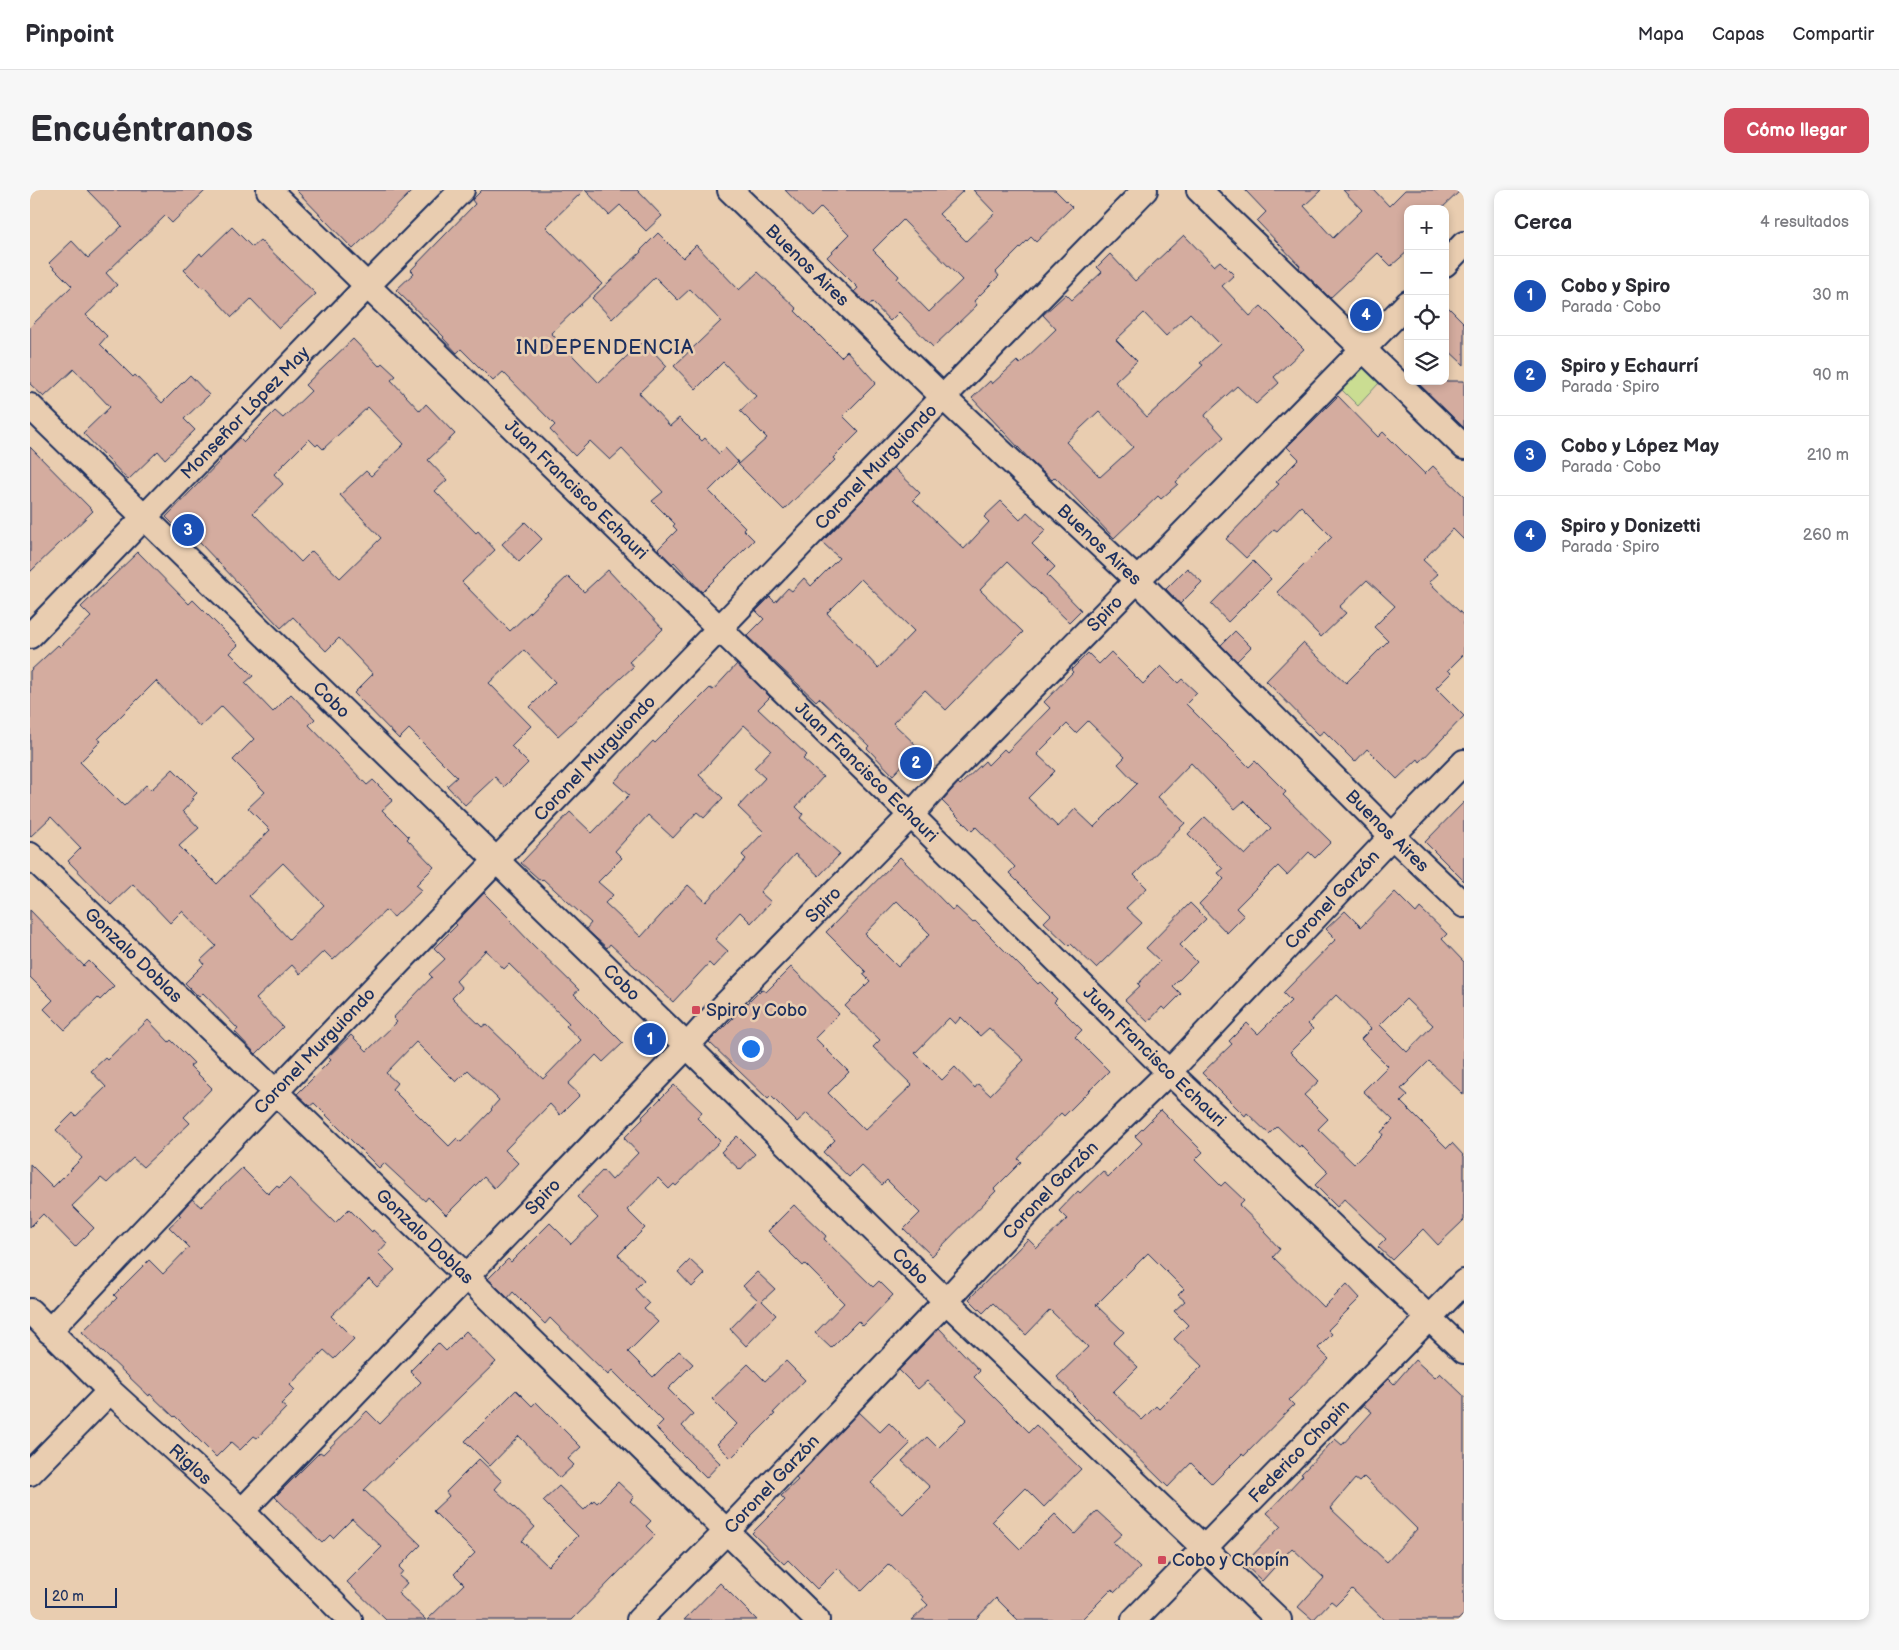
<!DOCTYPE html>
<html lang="es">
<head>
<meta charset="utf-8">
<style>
  body { margin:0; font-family:"Balsamiq Sans",sans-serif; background:#f7f7f7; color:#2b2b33 }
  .controls { position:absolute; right:15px; top:15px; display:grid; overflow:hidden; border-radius:10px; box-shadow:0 2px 8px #0003 }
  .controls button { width:45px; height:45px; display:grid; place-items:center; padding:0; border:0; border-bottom:1px solid #e1e1e2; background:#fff; color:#2b2b33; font:25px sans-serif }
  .scale { position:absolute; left:15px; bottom:12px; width:72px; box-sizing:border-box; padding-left:5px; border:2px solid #1b2f5e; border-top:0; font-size:14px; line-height:18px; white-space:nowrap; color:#1b2f5e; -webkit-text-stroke:4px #e9cdb0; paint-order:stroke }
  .you { position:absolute; left:720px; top:858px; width:18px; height:18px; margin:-12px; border:4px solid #fff; border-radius:50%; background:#1a73e8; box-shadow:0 0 0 8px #1a73e833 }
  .badge { display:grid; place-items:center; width:32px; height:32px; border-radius:50%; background:#d1495b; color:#fff; font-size:16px; font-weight:700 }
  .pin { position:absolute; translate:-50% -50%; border:2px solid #fff; box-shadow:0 1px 5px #0006 }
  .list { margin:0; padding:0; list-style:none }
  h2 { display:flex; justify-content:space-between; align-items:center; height:65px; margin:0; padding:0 20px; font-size:21px }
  h2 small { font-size:16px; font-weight:400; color:#7c7c81 }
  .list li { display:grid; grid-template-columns:32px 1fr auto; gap:15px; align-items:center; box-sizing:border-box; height:80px; padding:0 20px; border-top:1px solid #e1e1e2 }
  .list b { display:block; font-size:19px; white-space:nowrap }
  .list p { margin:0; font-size:16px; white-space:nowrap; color:#7c7c81 }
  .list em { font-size:16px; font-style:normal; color:#7c7c81 }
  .icon { flex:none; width:28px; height:28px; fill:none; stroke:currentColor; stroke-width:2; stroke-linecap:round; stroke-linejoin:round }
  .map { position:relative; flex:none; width:1434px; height:1430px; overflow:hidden; border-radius:10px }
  header { display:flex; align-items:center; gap:30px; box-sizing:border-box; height:70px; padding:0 25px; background:#fff; border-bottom:1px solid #e1e1e2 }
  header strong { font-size:24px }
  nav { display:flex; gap:28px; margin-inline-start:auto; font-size:18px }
  .intro { display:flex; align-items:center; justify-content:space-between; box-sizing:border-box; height:120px; padding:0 30px }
  h1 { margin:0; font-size:35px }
  .button { padding:12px 22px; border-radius:10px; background:#d1495b; color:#fff; font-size:18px; font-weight:700 }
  main { display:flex; gap:30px; padding:0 30px }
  aside { flex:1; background:#fff; border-radius:10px; box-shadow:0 2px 8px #0003 }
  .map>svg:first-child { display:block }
</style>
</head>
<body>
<header>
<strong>Pinpoint</strong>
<nav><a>Mapa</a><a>Capas</a><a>Compartir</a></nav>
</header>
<div class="intro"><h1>Encuéntranos</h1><a class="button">Cómo llegar</a></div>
<main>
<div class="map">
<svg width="1434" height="1430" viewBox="0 0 1434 1430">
  <rect width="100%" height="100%" fill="#e9cdb0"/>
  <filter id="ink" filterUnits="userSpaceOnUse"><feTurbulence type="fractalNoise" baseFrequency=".02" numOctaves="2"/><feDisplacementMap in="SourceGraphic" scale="10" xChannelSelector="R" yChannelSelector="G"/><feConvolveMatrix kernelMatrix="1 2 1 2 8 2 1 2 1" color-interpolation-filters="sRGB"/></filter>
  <g filter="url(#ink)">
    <!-- green -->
    <path fill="#cadd92" stroke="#728678" d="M1332,175L1349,193L1328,216L1309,197Z"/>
    <!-- building -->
    <path fill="#d4ac9f" stroke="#1b2f5e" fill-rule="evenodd" d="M57,0H176L142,33L135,26L76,83L87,95L56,125L77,146L70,154L103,187L105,185L132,213L160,185L179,205L154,229L165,240L135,269L128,261L98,290L53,243L80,217L44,179L14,207L0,194V137L42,96L19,73L42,51L58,68L92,36Z
      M266,0H383L323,59Z
      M452,0H554L516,37L572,94L521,143L569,193L613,151L637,176L609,203L640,236L649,228L672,251L675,248L689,264L695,258L708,272L679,301L715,337L713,339L724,350L672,402L644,372L642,374L628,359L647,340L643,336L645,334L622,311L633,302L592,259L580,270L560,251L545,266L520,240L525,235L473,182L463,191L431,159L427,163L413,148L414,147L366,100L384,83L381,80L445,14L442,10Z
      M555,0H607L632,26L616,41L590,15L579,25Z
      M755,0H934L909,24L936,51L965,23L943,0H1025L1042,17L1006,52L1001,47L966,82L969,86L944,111L947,115L903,157L869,122L860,131L842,112L839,116L824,102L828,98L797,67L819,45L791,17L781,27ZM873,30L932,90L899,122L867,89L869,86L843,60Z
      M1215,0H1291L1274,16L1303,48L1332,20L1313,0H1344L1359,16L1375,0H1431L1411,19H1378V61L1361,76L1348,63L1300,108L1269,78L1270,76L1227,31L1236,22Z
      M202,37L222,57L230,50L286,104L249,138L221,109L202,127L174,97L172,98L154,80L170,63L172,66Z
      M628,43L653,68L666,55L709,100L728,82L767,119L765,121L811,167L817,161L846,193L813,226L829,242L803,268L805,270L754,320L708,274L737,248L710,221L726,206L693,172L666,199L644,176L691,131L660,99L648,110L625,87L582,129L562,108L611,62L610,61Z
      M1154,45L1184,76L1190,71L1204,85L1192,96L1220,126L1231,116L1274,159L1244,187L1249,193L1226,214L1207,196L1176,224L1175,226L1194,247L1146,292L1148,294L1131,309L1128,306L1084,348L1025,287L1022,290L1004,274L942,208L960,191L962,194L987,171L990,174L1026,139L1013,125L1036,104L1042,110L1072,82L1067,77L1080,64L1105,91ZM1114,123L1136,146L1160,123L1190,154L1170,173L1173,175L1117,227L1085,192L1107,171L1086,150ZM1069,221L1103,257L1070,287L1036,252Z
      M1415,114L1434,133V175L1415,157Z
      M323,149L349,176L352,173L366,186L361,190L390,221L396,214L425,244L398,270L417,290L405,301L446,343L448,341L465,360L432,392L480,441L538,386L554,402L578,380L633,439L599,472L604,476L528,546L500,517L525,492L494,460L459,493L501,536L481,556L498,573L474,597L465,587L435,615L417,596L427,587L379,539L369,549L324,503L343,484L309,448L296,461L263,427L251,438L169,352L165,356L136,327L191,270L190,269L210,248L214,252L245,221L253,228L281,201L275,195ZM338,217L374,254L341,286L336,281L310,305L351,348L310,388L282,361L271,372L223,323L253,294L244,284L279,249L286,256L288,254L293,259Z
      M1386,191H1434V238Z
      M1308,206L1348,247L1353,242L1395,284L1403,276L1434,306V350L1423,339L1393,370L1408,384L1399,392L1434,426V464L1418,480L1421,483L1406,498L1434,526L1390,572L1388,569L1367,589L1337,559L1325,572L1294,541L1289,545L1236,491L1273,453L1316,493L1358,451L1344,437L1365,416L1337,390L1309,417L1316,423L1291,447L1247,402L1302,347L1271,316L1247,341L1244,339L1216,368L1196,349L1249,294L1246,292L1269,269L1257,257Z
      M0,257L63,321L0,382Z
      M864,278L890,303L883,310L934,359L959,332L954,327L971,311L990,330L997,322L1016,340L1002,354L1025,377L1017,385L1051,420L1039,432L977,372L950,400L993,442L916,520L895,500L863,533L889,558L863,585L837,558L839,556L789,508L786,511L717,446L734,429L726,421L740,407L745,412L758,398L762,401L774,388L781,396L809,368L792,352ZM831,389L884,441L848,478L797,423Z
      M495,332L512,349L489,372L472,354Z
      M108,362L159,414L163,410L208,455L200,463L223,486L215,493L243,522L261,504L285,529L279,535L337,595L343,590L363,610L352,620L379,647L377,649L404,677L386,695L392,700L364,727L356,720L303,770L294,761L270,784L262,775L226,809L253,837L226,864L205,842L208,839L173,803L169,807L155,793L174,774L171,770L186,756L152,721L140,733L103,694L81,715L38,671L51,658L21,627L0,647V481L28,455L30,457L61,427L51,417ZM126,491L170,537L192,516L224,549L203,570L235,602L218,618L240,640L187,694L149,656L169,638L153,621L164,609L162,608L167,603L143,579L121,600L116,595L94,616L50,572L71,551L68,549ZM253,673L294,715L259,749L219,706Z
      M1223,371L1241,389L1198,432L1181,414Z
      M1157,378L1172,392L1150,414L1136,399Z
      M1205,441L1221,457L1207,471L1191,455Z
      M1081,462L1113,494L1131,476L1148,493L1152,489L1167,503L1156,514L1219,577L1225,571L1256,602L1253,605L1301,652L1285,668L1279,662L1257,685L1248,676L1206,718L1214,726L1197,743L1169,714L1194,689L1188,683L1193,679L1158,644L1175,627L1215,665L1241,638L1214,611L1205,619L1161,573L1128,607L1155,633L1104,685L1117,698L1096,718L1112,733L1066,778L1041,754L1039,756L1014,732L1021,725L979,683L985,677L946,637L942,641L912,611L928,593L930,595L955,571L958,575L974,559L977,562L1020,518L1014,512L1043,482L1041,480L1058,463L1069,474ZM1058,531L1095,567L1088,574L1107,594L1064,637L1045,619L1028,637L998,608L1025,581L1007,564L1037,534L1046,543Z
      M707,474L740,507L728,519L777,565L773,569L793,587L766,617L773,624L770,628L810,664L789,686L765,664L730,702L741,712L721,733L710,722L685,749L698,761L683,777L679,773L643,812L580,754L577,758L556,739L561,733L513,689L511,691L491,673L540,622L562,643L599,605L584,592L623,551L625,553L680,498L683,500ZM714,535L741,560L724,578L735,588L708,617L734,642L712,665L716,669L676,712L658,695L611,747L575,713L583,705L568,692L592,668L585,661L618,625L643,648L667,622L674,628L693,608L669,585Z
      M1434,612V691L1395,652Z
      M870,667L922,720L926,717L943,733L945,731L1008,794L1010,792L1027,809L1024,812L1052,840L1045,847L1079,881L1034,926L1031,923L999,956L988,969L991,972L964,999L966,1001L902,1066L874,1039L890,1023L857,990L852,995L831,975L819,987L793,962L805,950L777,923L767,932L741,906L738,909L679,852L732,799L736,802L761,777L809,824L785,848L819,882L798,903L835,940L882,895L843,857L850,850L815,816L840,791L833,784L836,782L796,742ZM867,711L900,744L868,777L835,744ZM931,827L950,846L959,838L994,870L960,905L948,894L945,898L925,877L912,890L885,863L919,828L925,834Z
      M1365,702L1386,723L1390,718L1417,744L1412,749L1434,772V905L1399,871L1371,899L1378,905L1371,912L1417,958L1422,953L1434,966V1030L1408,1055L1393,1039L1362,1070L1348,1057L1356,1049L1314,1009L1307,1017L1285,995L1298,982L1271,955L1269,957L1247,936L1239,944L1217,923L1215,926L1172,883L1202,854L1199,851L1217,833L1228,844L1261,811L1253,803L1306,749L1296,739L1315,721L1331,737ZM1306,805L1341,839L1331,849L1358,876L1333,901L1363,930L1351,942L1353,945L1324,974L1288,939L1298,929L1274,905L1289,891L1260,862L1283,839L1278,834ZM1376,809L1403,835L1377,862L1350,835Z
      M454,703L482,731L481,732L501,753L549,800L544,804L593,853L573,872L566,865L538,894L550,905L530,925L520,914L475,960L488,973L464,998L454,987L416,1025L398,1007L395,1011L354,973L349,978L284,913L280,916L267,904L301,870L298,867L321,845L337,861L367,832L363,828L402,787L399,784L415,769L404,758L427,735L425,733ZM456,760L474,779L479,774L539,833L536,836L551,850L513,889L456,834L452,837L422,808L432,798L426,791ZM386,852L426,892L438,880L469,910L461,919L462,920L431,952L427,948L419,956L362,899L367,893L356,883Z
      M1160,713L1176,729L1150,755L1167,772L1143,796L1151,804L1135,820L1132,817L1118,832L1095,810L1110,796L1108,794L1130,771L1116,758Z
      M0,720L54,776L59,771L84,796L70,810L68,808L35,840L14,819L23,810L0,787Z
      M118,830L139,852L141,850L164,873L160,876L182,898L154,927L160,933L113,977L103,968L77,993L71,988L42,1016L64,1038L45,1057L13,1024L0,1037V974L23,997L52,968L26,940L43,923L46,926L76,897L61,881L75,868L77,870Z
      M644,895L672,922L667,928L690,951L646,996L644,994L639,999L628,988L597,1020L615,1038L588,1065L614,1090L605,1099L619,1114L614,1119L628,1132L598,1162L623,1187L649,1161L663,1174L638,1199L663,1224L652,1236L690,1273L676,1288L626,1238L633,1231L582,1180L578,1185L520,1128L515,1134L483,1102L478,1108L458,1089L478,1069L481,1072L520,1033L541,1054L568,1028L547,1007L573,980L582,990L608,963L594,948L613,929L612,927Z
      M1131,920L1173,962L1165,970L1191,996L1195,992L1214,1010L1209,1015L1236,1041L1234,1042L1250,1059L1243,1067L1294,1117L1317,1094L1330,1108L1298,1140L1302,1144L1288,1158L1299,1169L1259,1210L1264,1215L1214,1266L1212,1264L1182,1294L1161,1273L1138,1297L1069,1229L1067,1230L1044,1207L1045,1206L1027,1187L1058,1157L1020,1120L996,1145L963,1113L953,1123L939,1109L998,1049L1007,1058L1037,1029L1029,1021L1048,1001L1050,1003L1073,981L1078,987L1112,953L1105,946ZM1118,1063L1154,1099L1148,1105L1155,1111L1144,1121L1158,1135L1144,1149L1172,1176L1129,1219L1126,1216L1112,1230L1083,1202L1108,1177L1083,1153L1094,1142L1066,1115Z
      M707,946L725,964L710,980L691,962Z
      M212,978L238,1004L247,995L249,998L259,988L305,1033L319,1019L342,1042L343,1040L357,1053L348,1063L365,1080L347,1097L339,1089L301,1126L324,1149L304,1169L294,1160L260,1195L265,1200L251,1214L256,1218L227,1248L224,1246L210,1260L201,1252L186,1267L145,1226L144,1227L120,1204L119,1206L52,1142L87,1108L84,1105L119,1070L133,1084L159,1057L139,1037L151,1026L149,1024L162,1009L171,1017Z
      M764,1015L796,1046L794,1049L843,1097L849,1091L863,1105L833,1136L828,1131L801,1158L785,1143L814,1113L775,1074L773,1076L738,1041Z
      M660,1070L675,1084L662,1097L648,1082Z
      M727,1082L745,1099L732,1111L746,1125L716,1156L700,1139L728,1110L713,1096Z
      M909,1138L950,1181L944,1187L999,1242L1006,1235L1051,1279L1014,1317L995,1298L962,1331L990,1359L1025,1324L1045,1344L1067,1321L1092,1344L1083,1352L1110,1378L1085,1402L1082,1399L1051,1430H988L966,1408L945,1430H882L898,1415L892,1409L893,1407L859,1374L832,1401L808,1378L787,1399L758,1370L754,1374L722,1343L755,1310L751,1306L768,1290L766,1288L829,1222L850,1242L859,1233L880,1254L841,1293L873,1324L900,1297L872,1271L897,1247L908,1258L937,1229L897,1191L888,1199L869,1180Z
      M436,1141L466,1172L334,1300L391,1355L369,1377L373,1381L369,1386L377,1393L368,1403L396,1430H356L317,1392L352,1357L322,1329L303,1348L300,1345L292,1353L245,1307L290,1262L293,1264L337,1221L350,1234L391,1192L380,1181L408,1153L416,1161Z
      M1385,1170L1405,1188L1410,1183L1434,1206V1424L1428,1430H1354L1322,1399L1306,1415L1301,1411L1283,1430L1268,1417L1294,1388L1262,1358L1232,1391L1214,1374L1251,1336L1237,1323L1273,1285L1271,1284L1305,1249L1312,1255L1342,1222L1333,1215L1359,1189L1364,1194ZM1334,1287L1387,1339L1357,1372L1300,1318L1325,1289L1329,1292Z
      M756,1171L775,1190L743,1223L745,1224L701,1268L687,1254L707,1234L682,1209L718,1174L735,1191Z
      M486,1200L502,1216L506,1212L551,1257L538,1269L544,1275L530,1288L489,1246L460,1276L435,1251Z
      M449,1269L472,1291L465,1299L505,1337L492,1351L518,1376L548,1346L513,1311L529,1296L554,1320L564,1310L567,1313L588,1292L604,1307L600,1311L621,1331L616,1336L625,1345L542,1430H397L434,1394L424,1384L445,1363L403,1321L419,1306L416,1302Z
      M690,1393L727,1430H654Z"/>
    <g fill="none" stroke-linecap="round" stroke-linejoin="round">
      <!-- minor casing -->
      <g stroke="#1b2f5e" stroke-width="28">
        <g id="minor">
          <path id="s1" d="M239,0L881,625L1139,882L1434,1161"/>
          <path id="s2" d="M700,0L913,207L1107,390L1362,646L1434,715"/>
          <path d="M1169,0L1434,257"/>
          <path d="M1415,74L1434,54"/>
          <path id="s3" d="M0,216L657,856L916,1111L1249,1430"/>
          <path id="s4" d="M0,446L338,95L432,0"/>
          <path id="s5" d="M0,665L436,1086L787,1430"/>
          <path id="s6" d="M0,1121L80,1201L212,1321L320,1430"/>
          <path id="s7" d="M19,1141C381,757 747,377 1115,0"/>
          <path d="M0,1283L80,1201"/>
          <path id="s8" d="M212,1321L657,856L682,828L881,625L913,589L1378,113"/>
          <path id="s9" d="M609,1430L696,1342L916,1111L1029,989L1139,882L1362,646L1434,572"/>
          <path id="s10" d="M1104,1430L1434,1092"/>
        </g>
      </g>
      <!-- minor -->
      <use href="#minor" stroke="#e9cdb0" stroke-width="24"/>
    </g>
  </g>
  <!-- markers -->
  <g fill="#d1495b" stroke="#e9cdb0" stroke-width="2">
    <rect x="661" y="815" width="10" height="10" rx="2.5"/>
    <rect x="1127" y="1365" width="10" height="10" rx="2.5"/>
  </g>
  <g text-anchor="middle" stroke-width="5" stroke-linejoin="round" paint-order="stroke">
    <!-- street labels -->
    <g font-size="18" fill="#1b2f5e" stroke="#e9cdb0">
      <text dy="6" stroke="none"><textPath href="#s2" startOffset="108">Buenos Aires</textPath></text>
      <text dy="6" stroke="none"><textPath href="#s4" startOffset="310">Monseñor López May</textPath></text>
      <text dy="6" stroke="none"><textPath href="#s7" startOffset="1196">Coronel Murguiondo</textPath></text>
      <text dy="6" stroke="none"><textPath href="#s1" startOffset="429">Juan Francisco Echauri</textPath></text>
      <text dy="6" stroke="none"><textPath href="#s2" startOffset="512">Buenos Aires</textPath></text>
      <text dy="6" stroke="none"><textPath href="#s8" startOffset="1245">Spiro</textPath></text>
      <text dy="6" stroke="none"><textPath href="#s3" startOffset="421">Cobo</textPath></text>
      <text dy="6" stroke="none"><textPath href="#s7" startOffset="791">Coronel Murguiondo</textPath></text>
      <text dy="6" stroke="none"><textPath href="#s1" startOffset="834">Juan Francisco Echauri</textPath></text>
      <text dy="6" stroke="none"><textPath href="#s2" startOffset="918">Buenos Aires</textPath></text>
      <text dy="6" stroke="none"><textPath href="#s9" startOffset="1000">Coronel Garzón</textPath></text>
      <text dy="6" stroke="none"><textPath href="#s8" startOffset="840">Spiro</textPath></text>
      <text dy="6" stroke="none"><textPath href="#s5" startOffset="144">Gonzalo Doblas</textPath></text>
      <text dy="6" stroke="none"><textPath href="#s3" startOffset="826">Cobo</textPath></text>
      <text dy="6" stroke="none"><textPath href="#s7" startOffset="386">Coronel Murguiondo</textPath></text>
      <text dy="6" stroke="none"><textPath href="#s1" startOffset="1239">Juan Francisco Echauri</textPath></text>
      <text dy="6" stroke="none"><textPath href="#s9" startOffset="595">Coronel Garzón</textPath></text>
      <text dy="6" stroke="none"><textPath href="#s8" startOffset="435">Spiro</textPath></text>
      <text dy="6" stroke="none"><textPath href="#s5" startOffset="549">Gonzalo Doblas</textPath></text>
      <text dy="6" stroke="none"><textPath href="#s3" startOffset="1231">Cobo</textPath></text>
      <text dy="6" stroke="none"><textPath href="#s10" startOffset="236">Federico Chopin</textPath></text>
      <text dy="6" stroke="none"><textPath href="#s6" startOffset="222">Riglos</textPath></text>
      <text dy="6" stroke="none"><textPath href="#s9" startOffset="190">Coronel Garzón</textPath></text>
    </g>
    <!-- poi labels -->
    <g font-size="18" fill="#1b2f5e" stroke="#e9cdb0" text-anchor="start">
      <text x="676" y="826">Spiro y Cobo</text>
      <text x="1142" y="1376">Cobo y Chopín</text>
    </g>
    <!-- quarter labels -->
    <g font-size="20" letter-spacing="1" fill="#1b2f5e" stroke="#e9cdb0">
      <text x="575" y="164">INDEPENDENCIA</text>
    </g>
  </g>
</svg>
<div class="controls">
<button>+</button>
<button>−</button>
<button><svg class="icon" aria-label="locate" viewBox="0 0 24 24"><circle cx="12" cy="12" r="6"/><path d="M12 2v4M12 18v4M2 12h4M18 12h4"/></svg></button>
<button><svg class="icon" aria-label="layers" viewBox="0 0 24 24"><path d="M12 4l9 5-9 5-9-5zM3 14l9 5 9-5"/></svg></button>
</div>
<div class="scale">20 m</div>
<div class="you"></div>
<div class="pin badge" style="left:620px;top:849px;background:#1a4fb4">1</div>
<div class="pin badge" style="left:886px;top:573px;background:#1a4fb4">2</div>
<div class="pin badge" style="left:158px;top:340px;background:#1a4fb4">3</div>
<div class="pin badge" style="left:1336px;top:125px;background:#1a4fb4">4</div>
</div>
<aside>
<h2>Cerca<small>4 resultados</small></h2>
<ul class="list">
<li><span class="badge" style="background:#1a4fb4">1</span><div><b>Cobo y Spiro</b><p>Parada · Cobo</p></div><em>30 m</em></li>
<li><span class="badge" style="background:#1a4fb4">2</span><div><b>Spiro y Echaurrí</b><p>Parada · Spiro</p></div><em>90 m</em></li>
<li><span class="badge" style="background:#1a4fb4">3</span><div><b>Cobo y López May</b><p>Parada · Cobo</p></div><em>210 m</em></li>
<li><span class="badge" style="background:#1a4fb4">4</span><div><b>Spiro y Donizetti</b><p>Parada · Spiro</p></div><em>260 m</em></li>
</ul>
</aside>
</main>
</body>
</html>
